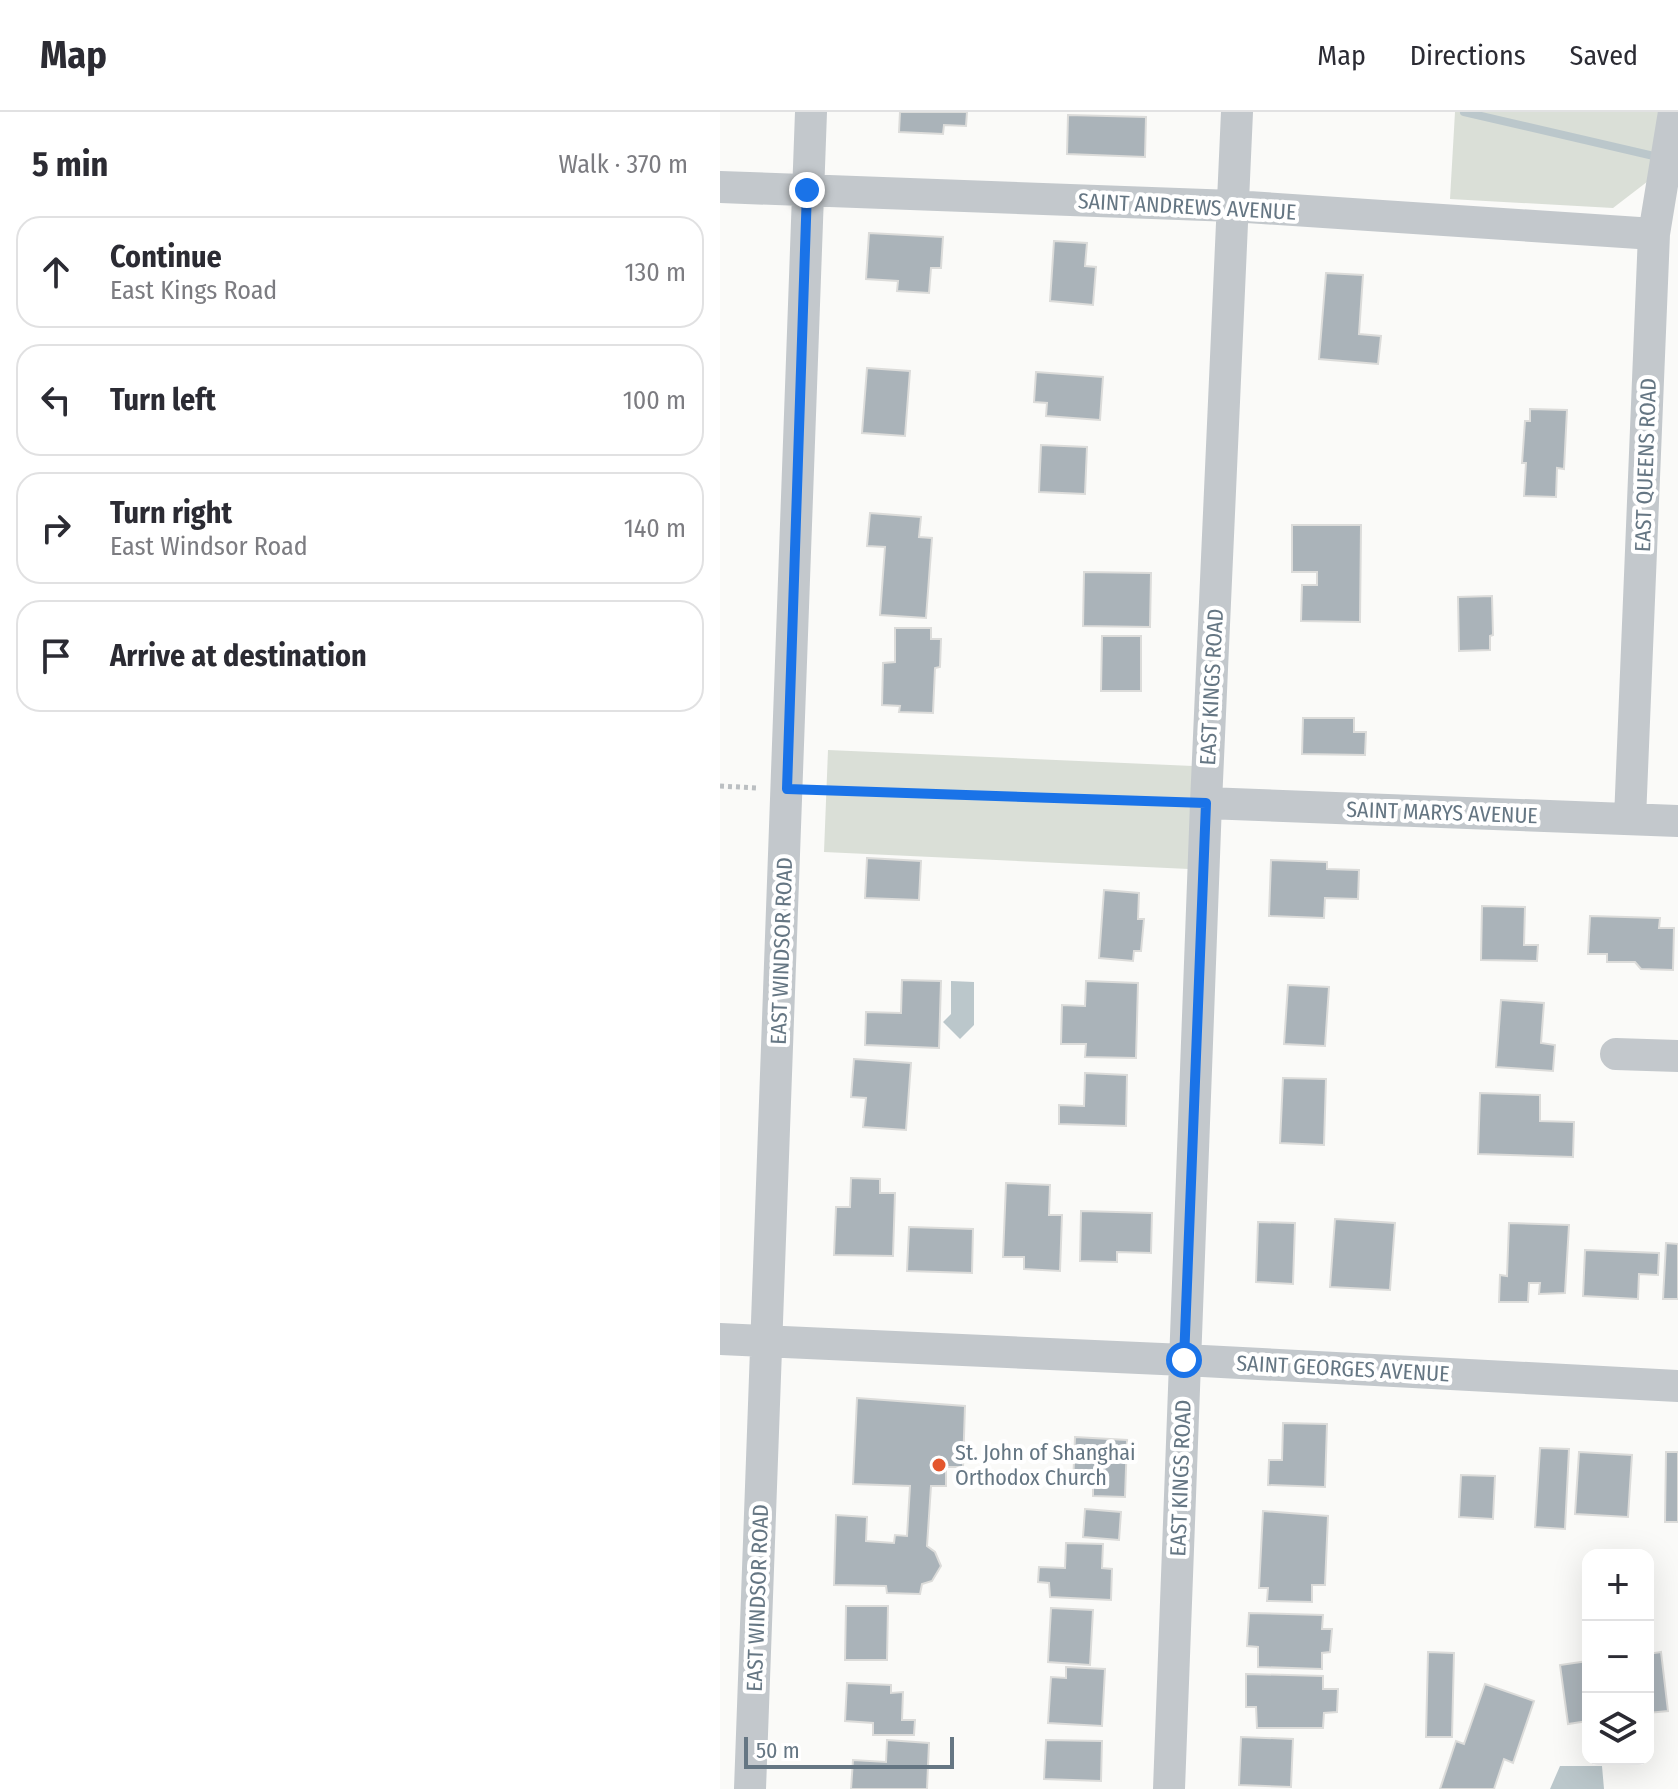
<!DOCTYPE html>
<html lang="en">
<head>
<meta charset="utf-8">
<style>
  body { margin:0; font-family:"Fira Sans Condensed",sans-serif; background:#f2f2f3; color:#2b2b33 }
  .controls { position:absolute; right:24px; bottom:24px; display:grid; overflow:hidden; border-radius:16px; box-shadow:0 8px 32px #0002 }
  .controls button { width:72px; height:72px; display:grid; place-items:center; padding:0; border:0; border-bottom:2px solid #e1e1e2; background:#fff; color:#2b2b33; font:40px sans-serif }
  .scale { position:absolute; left:24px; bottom:20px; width:210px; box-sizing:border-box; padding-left:8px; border:4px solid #657683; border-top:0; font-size:22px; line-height:28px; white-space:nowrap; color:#657683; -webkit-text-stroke:6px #fff; paint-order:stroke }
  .stop { position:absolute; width:24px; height:24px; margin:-18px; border:6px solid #1a73e8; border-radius:50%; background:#fff }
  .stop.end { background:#1a73e8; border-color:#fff; box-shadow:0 2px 8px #0008 }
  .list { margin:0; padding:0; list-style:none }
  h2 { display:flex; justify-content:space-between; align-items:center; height:104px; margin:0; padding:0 32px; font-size:34px }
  h2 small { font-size:26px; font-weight:400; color:#7c7c81 }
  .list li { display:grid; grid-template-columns:52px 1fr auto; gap:24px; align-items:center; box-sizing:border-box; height:112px; margin:0 16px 16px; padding:0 16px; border:2px solid #e1e1e2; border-radius:24px }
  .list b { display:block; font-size:30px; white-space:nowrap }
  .list p { margin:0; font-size:26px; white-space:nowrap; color:#7c7c81 }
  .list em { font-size:26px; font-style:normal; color:#7c7c81 }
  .icon { flex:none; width:44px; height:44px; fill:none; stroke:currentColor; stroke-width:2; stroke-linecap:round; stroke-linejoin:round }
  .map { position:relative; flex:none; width:958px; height:1677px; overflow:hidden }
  header { display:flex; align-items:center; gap:48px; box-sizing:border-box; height:112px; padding:0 40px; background:#fff; border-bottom:2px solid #e1e1e2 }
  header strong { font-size:38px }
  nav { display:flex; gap:44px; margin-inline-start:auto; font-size:28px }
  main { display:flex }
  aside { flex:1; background:#fff }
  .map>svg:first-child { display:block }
</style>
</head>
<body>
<header>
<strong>Map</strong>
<nav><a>Map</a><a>Directions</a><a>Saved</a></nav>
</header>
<main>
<aside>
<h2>5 min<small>Walk · 370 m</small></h2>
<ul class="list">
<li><svg class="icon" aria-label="ahead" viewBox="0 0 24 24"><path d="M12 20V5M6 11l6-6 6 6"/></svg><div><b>Continue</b><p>East Kings Road</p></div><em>130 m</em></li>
<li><svg class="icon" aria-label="left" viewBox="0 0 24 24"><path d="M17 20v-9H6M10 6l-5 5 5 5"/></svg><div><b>Turn left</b></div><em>100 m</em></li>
<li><svg class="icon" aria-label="right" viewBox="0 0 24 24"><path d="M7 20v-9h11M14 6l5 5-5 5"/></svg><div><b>Turn right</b><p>East Windsor Road</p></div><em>140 m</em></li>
<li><svg class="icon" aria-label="arrive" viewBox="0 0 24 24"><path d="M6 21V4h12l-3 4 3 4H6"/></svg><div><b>Arrive at destination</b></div></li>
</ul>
</aside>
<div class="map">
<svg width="958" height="1677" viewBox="0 0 958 1677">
  <rect width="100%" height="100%" fill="#fafaf8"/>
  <!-- green -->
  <path fill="#dadfd7" d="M735,0H938L936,63L893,96L730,87Z
    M108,638L473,654L469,757L104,740Z"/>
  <!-- water -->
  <path fill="#bbc7cb" d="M231,869L254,870V913L240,927L223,910L231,902Z
    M840,1654H882L884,1677H830Z"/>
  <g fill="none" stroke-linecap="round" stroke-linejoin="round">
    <!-- stream -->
    <path stroke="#bbc7cb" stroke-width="8" d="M744,0L938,45"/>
  </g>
  <!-- building -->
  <path fill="#aab3b9" stroke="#dcdcda" stroke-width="2" d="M180,0H247L246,14L224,13L223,22L179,20Z
    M348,3L426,5L425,45L347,42Z
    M149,121L223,125L221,156H211L209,181L177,179L178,169L146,167Z
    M334,129L367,131L365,154L376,155L373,193L330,189Z
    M606,161L643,163L639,222L661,224L658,252L599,247Z
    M147,256L190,259L185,324L142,321Z
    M316,260L383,265L380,308L326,304L327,291L314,290Z
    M810,297L847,298L844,357L837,356L836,385L804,384L806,351H802L805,309H810Z
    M321,333L367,335L365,382L319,380Z
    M150,401L201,405L199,425L212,426L206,506L160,503L165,435L147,434Z
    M572,413H641L640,510L581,509L582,473H597V460H572Z
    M364,460L431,461L430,515L363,514Z
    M772,484L773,523L770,524V538L739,539L738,485Z
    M175,516H211V527H221L220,555L215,556L213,601L179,600L180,594L162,593L163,551L175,550Z
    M382,524H421V579H381Z
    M583,606H634V620H646L645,643L582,642Z
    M147,746L201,749L199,788L145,786Z
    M551,748L607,750V757L639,758L638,787L605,786L604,806L549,804Z
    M384,778L419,781L418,807H424L421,839H414L413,849L379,846Z
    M762,794L805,795L804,833H818L817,849L761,848Z
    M870,804L940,806L939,816H954L953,858L921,857L915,850H887V842H868Z
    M182,868L221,869L219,936L145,933L146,900L181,901Z
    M366,869L418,871L416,946L365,945L366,932H341L342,893L365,894Z
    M568,873L609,875L605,934L564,932Z
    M781,888L824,891L821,931L835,933L833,959L776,955Z
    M134,947L191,951L186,1018L143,1015L146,986L131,985Z
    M365,961L407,963L406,1014L339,1012V993L364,994Z
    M563,966L606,967L604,1033L560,1031Z
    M760,981L820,983V1009L854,1010L853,1045L758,1042Z
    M131,1066L160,1067V1081H175L173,1144L114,1143L116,1095H130Z
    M286,1071L330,1073L329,1103H342L340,1159L304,1157V1145H283Z
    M361,1099L432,1101L431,1141L397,1140V1150L360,1149Z
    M615,1107L675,1111L670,1178L610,1175Z
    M538,1110L575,1111L573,1172L536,1170Z
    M789,1111L849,1113L845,1181L819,1182L820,1171H809L808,1190H779L780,1163L787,1164Z
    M189,1115L253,1117L252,1161L187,1159Z
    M946,1131L958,1132V1187H943Z
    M865,1138L939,1141L938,1163L919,1162L918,1187L863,1184Z
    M137,1286L245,1294L243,1355H226V1374H211L207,1434L215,1440L221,1454L212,1469L202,1472L200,1482L167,1481L166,1474L114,1473L116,1403L147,1405L146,1429L174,1431L175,1423L187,1424L190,1374L133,1372Z
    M563,1311L607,1312L605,1375L548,1373L549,1348H562Z
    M355,1325L407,1328L405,1385L373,1384V1373L353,1372Z
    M820,1336L849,1337L845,1417L815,1415Z
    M859,1340L912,1343L908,1405L855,1402Z
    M946,1340H958V1410H945Z
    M741,1363L775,1364L773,1407L739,1405Z
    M365,1397L401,1400L399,1428L363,1425Z
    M543,1399L608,1404L605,1473H592V1490L547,1489L548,1476H539Z
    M346,1431L383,1432L382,1456L392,1457L391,1488L330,1485L329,1471L318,1470L319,1455L345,1456Z
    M126,1494H168L167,1548H125Z
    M331,1496L373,1498L370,1553L328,1550Z
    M529,1501L603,1503L602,1517H612L610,1540L602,1541V1557L538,1555V1535L527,1534Z
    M708,1540L734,1541L732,1625H706Z
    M941,1540L948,1599L928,1601V1542Z
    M868,1549V1609L848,1612L840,1553Z
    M346,1555L385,1557L382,1614L328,1611L331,1565L346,1566Z
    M526,1562L603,1564V1577H618L617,1600L604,1601L603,1616H537L536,1595H526Z
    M127,1571L171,1573V1581L183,1580L182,1608H195L194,1623H153V1611L125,1609Z
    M765,1572L814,1589L793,1651L784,1647L774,1677H720L736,1629L744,1632Z
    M521,1625L573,1627L571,1675L519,1673Z
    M167,1628L209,1631L207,1677H131L133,1648L166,1650Z
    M326,1628L382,1629L381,1669L324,1667Z"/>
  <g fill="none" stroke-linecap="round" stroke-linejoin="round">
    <!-- path -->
    <path stroke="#bbbfc2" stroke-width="5" stroke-dasharray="4 4" stroke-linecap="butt" d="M0,674L37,676
      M95,678L457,690"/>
    <!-- street -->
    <path stroke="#c3c8cc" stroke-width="32" d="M0,75L513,94L934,122
      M486,691L958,709
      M910,707L934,122L954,0
      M896,942L958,944
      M0,1227L464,1248L958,1274
      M30,1677L91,0
      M449,1677L486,691L517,0"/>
  </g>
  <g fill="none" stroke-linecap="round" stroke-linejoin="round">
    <!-- route -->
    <path stroke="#1a73e8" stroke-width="10" d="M87,78L67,677L486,691L464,1248"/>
  </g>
  <!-- markers -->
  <circle fill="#e4572e" stroke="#fff" stroke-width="3" cx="219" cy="1353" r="8"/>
  <g text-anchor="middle" stroke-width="8" stroke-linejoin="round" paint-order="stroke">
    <!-- street labels -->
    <g font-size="22" fill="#657683" stroke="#fff">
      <text transform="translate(467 94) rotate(3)" y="8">SAINT ANDREWS AVENUE</text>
      <text transform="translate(925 353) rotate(-88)" y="8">EAST QUEENS ROAD</text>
      <text transform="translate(491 575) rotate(-87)" y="8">EAST KINGS ROAD</text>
      <text transform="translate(722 700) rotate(2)" y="8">SAINT MARYS AVENUE</text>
      <text transform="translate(61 839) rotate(-88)" y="8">EAST WINDSOR ROAD</text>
      <text transform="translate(623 1256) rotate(3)" y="8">SAINT GEORGES AVENUE</text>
      <text transform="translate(460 1366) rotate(-88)" y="8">EAST KINGS ROAD</text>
      <text transform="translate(37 1486) rotate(-88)" y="8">EAST WINDSOR ROAD</text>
    </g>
    <!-- poi labels -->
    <g font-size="22" fill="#657683" stroke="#fff" text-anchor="start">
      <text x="235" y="1348">St. John of Shanghai<tspan x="235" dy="25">Orthodox Church</tspan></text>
    </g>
  </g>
</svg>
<div class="controls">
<button>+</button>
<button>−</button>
<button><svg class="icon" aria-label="layers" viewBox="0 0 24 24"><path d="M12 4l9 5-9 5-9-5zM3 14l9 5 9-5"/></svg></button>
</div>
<div class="scale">50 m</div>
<div class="stop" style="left:464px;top:1248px"></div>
<div class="stop end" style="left:87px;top:78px"></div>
</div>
</main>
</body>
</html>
